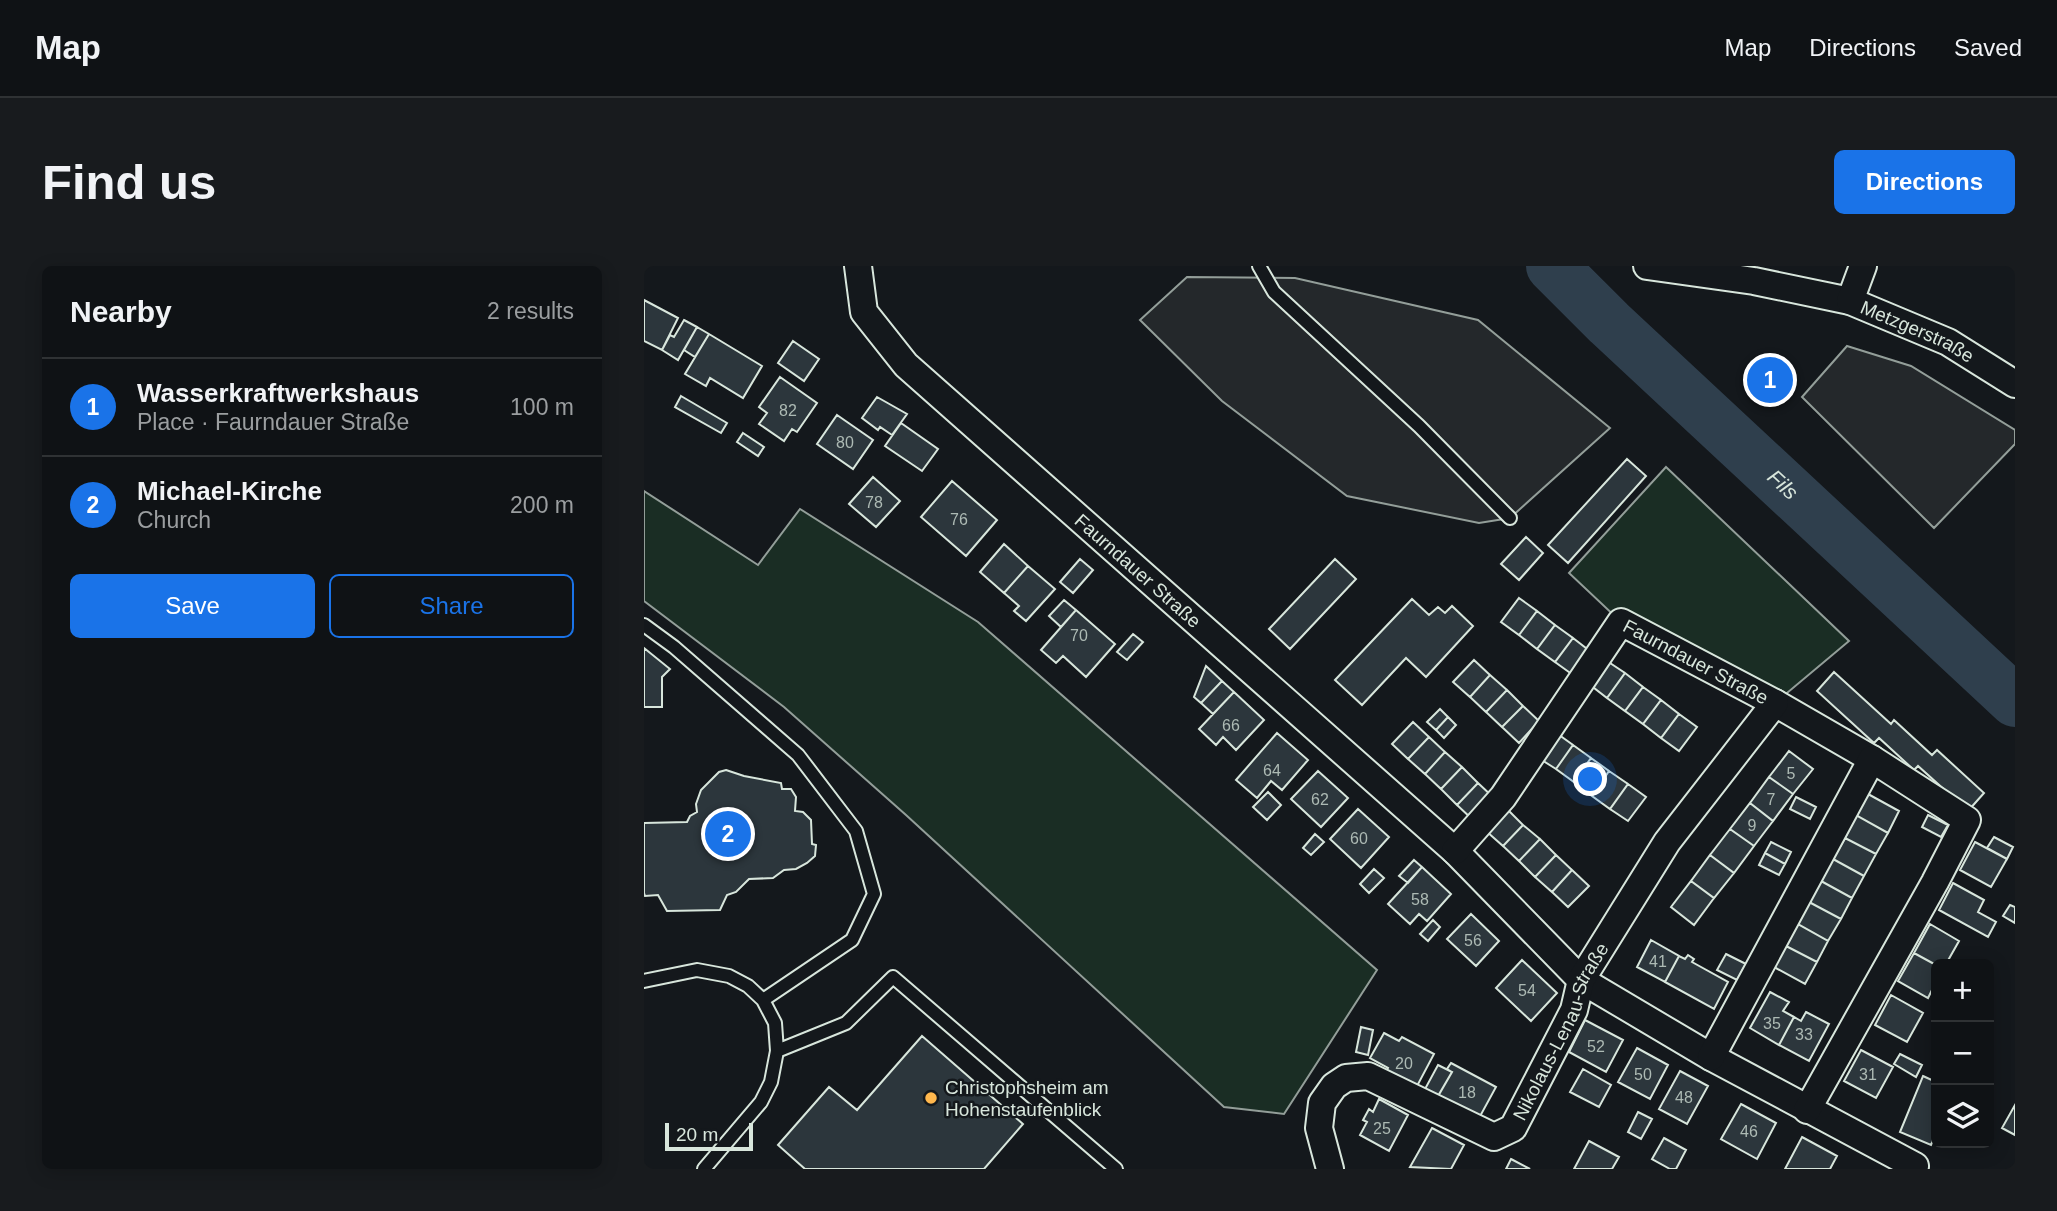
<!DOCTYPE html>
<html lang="en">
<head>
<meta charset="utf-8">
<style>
  body { margin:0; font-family:Helvetica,sans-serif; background:#181b1e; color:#f1f3f6 }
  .controls { position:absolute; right:21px; bottom:21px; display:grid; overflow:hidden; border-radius:10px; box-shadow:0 4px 18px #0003 }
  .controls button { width:63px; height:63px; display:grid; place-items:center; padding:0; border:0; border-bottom:2px solid #2f3234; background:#0f1215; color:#f1f3f6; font:35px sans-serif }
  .scale { position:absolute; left:21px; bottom:18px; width:88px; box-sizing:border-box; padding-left:7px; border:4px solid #d8e6dc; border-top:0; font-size:19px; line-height:24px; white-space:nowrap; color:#d8e6dc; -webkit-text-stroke:5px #14181c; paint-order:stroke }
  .you { position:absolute; left:947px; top:514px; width:24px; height:24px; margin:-18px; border:5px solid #fff; border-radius:50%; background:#1a73e8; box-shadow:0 0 0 10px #1a73e833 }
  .badge { display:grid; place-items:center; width:46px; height:46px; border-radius:50%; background:#1a73e8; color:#fff; font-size:23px; font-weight:700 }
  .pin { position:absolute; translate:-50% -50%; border:4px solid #fff; box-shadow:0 2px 7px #0006 }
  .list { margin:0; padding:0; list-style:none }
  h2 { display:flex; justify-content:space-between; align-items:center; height:91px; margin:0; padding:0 28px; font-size:30px }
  h2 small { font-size:23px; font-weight:400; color:#9b9ea0 }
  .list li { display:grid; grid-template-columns:46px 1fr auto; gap:21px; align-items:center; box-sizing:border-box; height:98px; padding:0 28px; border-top:2px solid #2f3234 }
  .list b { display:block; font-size:26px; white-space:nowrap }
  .list p { margin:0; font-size:23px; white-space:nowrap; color:#9b9ea0 }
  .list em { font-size:23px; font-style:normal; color:#9b9ea0 }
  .actions { display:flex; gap:14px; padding:21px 28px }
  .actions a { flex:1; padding:16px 0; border:2px solid #1a73e8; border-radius:10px; text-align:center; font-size:24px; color:#1a73e8 }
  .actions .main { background:#1a73e8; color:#fff }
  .icon { flex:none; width:38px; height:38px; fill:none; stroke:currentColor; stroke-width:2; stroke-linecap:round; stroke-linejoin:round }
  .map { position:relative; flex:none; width:1371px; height:903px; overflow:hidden; border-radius:10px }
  header { display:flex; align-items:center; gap:42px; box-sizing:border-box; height:98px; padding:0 35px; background:#0f1215; border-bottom:2px solid #2f3234 }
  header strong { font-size:33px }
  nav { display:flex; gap:38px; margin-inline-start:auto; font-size:24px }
  .intro { display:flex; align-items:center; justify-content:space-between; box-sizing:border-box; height:168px; padding:0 42px }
  h1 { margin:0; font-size:49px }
  .button { padding:18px 32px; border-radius:10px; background:#1a73e8; color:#fff; font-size:24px; font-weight:700 }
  main { display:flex; gap:42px; padding:0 42px }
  aside { flex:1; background:#0f1215; border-radius:10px; box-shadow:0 4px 18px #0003 }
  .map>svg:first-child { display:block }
</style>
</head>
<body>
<header>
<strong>Map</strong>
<nav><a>Map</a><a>Directions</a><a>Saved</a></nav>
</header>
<div class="intro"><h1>Find us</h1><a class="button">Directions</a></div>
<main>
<aside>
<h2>Nearby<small>2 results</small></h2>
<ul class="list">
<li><span class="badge">1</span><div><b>Wasserkraftwerkshaus</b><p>Place · Faurndauer Straße</p></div><em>100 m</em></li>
<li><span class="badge">2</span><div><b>Michael-Kirche</b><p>Church</p></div><em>200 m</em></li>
</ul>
<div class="actions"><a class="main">Save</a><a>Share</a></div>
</aside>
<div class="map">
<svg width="1371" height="903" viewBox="0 0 1371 903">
  <rect width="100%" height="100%" fill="#14181c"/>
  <!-- green -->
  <path fill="#1a2d24" stroke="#939e99" stroke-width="2" d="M1022,201L1205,375L1131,437L977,356L925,307Z
    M0,225L114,299L156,243L334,356L733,704L640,848L580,841L262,549L140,441L0,335Z"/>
  <!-- parking -->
  <path fill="#24282b" stroke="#939e99" stroke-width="2" d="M543,11L651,12L834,54L966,162L866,252L835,257L703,230L578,135L496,54Z
    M1203,80L1267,100L1371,164V178L1290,262L1158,131Z"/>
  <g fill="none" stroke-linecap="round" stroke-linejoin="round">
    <!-- river -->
    <path stroke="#2f3f4d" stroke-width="52" id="s1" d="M908,0L965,57L1371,435"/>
  </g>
  <!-- building -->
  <path fill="#2c363c" stroke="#d8e6dc" stroke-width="2" d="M0,34L34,52L18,84L0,75Z
    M40,54L53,61L34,94L18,84L26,69L30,71Z
    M53,61L65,68L51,91L40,84Z
    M65,68L118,100L99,132L66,112L62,120L41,108Z
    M149,75L175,93L160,115L134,97Z
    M1124,92L1148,117L1129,135L1104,110Z
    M136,111L173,137L153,166L148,163L140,175L115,158L123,147L115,141Z
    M37,130L83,157L77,167L31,141Z
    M233,131L263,148L248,169L236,161L234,164L218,152Z
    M193,149L229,174L209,203L173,178Z
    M257,157L294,183L278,205L241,180Z
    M99,167L120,181L114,190L93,176Z
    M983,193L1002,210L924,297L904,279Z
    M229,211L256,235L232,261L205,238Z
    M308,215L353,254L322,290L277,251Z
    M882,271L899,287L875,314L857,298Z
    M360,278L384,300L360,327L336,306Z
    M436,293L449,304L429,327L416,316Z
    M691,293L712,313L646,383L625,363Z
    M384,300L411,323L382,355L370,345L375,340L360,327Z
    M875,332L893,345L875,369L857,356Z
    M768,333L785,349L794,341L801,347L808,340L829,360L782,411L762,392L718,439L691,414Z
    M420,334L432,344L417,361L405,350Z
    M432,344L471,378L442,411L419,390L412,397L397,384Z
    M893,345L911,359L893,383L875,369Z
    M911,359L929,372L911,396L893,383Z
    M489,368L499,376L483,394L473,386Z
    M929,372L947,386L929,409L911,396Z
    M0,382L26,403L18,411V441H0Z
    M830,394L846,409L826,431L809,416Z
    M963,395L981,407L963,432L945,418Z
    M562,400L578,415L557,437L550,431Z
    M1190,406L1247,458L1250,454L1288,489L1293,484L1340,527L1324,545L1274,500L1270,504L1235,472L1230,477L1173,425Z
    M981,407L999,421L981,445L963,432Z
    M846,409L863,424L842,446L826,431Z
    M578,415L590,426L569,448L557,437Z
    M999,421L1017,434L999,458L981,445Z
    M863,424L879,440L858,461L842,446Z
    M590,426L620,454L592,484L579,471L572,479L555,463Z
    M1017,434L1035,448L1017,472L999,458Z
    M879,440L895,455L875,477L858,461Z
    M796,443L804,451L792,464L783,456Z
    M1035,448L1053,461L1035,485L1017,472Z
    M804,451L812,459L800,472L792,464Z
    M769,456L785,471L764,493L748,478Z
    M911,466L929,479L912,503L893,491Z
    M633,467L664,494L638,524L627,515L613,532L592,514Z
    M785,471L801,486L781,508L764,493Z
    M929,479L947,492L930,516L912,503Z
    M1145,485L1169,503L1149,528L1125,511Z
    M801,486L818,501L797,523L781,508Z
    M947,492L965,505L948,530L930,516Z
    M818,501L834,517L813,539L797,523Z
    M82,504L100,510L137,517L138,523H147L152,531L151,545L159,546L167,554L168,578L172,579L171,590L163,597L152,603L140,604L129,612L105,613L92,626L83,629L76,644L23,645L14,629L1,630L0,627V557L43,556L46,550L53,546L52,538L57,524L75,506Z
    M674,505L704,532L677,561L647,533Z
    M965,505L984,518L966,543L948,530Z
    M1125,511L1149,528L1129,555L1106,537Z
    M834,517L850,532L829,554L813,539Z
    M984,518L1002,531L984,555L966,543Z
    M624,526L637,539L623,554L609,541Z
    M1224,528L1255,545L1244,567L1212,549Z
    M1152,531L1172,541L1166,553L1146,543Z
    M1106,537L1129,555L1110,580L1086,563Z
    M714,543L745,571L717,602L686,573Z
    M863,543L879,559L859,580L842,565Z
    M1212,549L1244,567L1232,588L1201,572Z
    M1284,549L1304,559L1297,571L1278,561Z
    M879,559L896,573L875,595L859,580Z
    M1086,563L1110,580L1090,607L1066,589Z
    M671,568L680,576L667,589L659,582Z
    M1350,571L1369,581L1363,593L1343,582Z
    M1201,572L1232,588L1220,610L1189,593Z
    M896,573L912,589L891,611L875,595Z
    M1127,576L1147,586L1141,598L1121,587Z
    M1331,576L1363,593L1347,621L1316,604Z
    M1121,587L1141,598L1135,609L1115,599Z
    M912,589L928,604L908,626L891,611Z
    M1066,589L1090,607L1070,632L1047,615Z
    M1189,593L1220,610L1208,632L1177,615Z
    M770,594L778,601L764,617L755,610Z
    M778,601L807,628L783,655L775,648L766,658L744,638Z
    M730,603L740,612L725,627L716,618Z
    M928,604L945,620L924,641L908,626Z
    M1047,615L1070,632L1050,659L1027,641Z
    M1177,615L1208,632L1197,653L1165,636Z
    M1309,617L1340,634L1334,646L1352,656L1344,671L1295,644Z
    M1165,636L1197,653L1184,675L1154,658Z
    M1366,639L1371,641V657L1359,650Z
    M827,648L855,675L832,700L803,673Z
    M789,654L796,661L784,675L776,668Z
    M1154,658L1184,675L1173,696L1142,680Z
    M1286,658L1315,675L1302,698L1292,699L1270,687Z
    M1007,674L1035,690L1021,716L993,701Z
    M1142,680L1173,696L1161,718L1130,701Z
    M1270,687L1292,699V716L1284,732L1254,715Z
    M1082,688L1102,698L1093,714L1073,704Z
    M1044,689L1050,693L1048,696L1084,716L1070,743L1021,716L1035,690L1041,693Z
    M878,694L913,727L887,755L852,722Z
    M1126,726L1145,736L1139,745L1150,751L1135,779L1106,762Z
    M1247,729L1279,747L1263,776L1231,759Z
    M1162,746L1185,758L1165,795L1135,779L1150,751L1157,755Z
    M941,754L979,774L962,806L925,786Z
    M717,761L729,764L724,789L712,786Z
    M740,767L755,775L758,771L790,788L772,822L742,806L744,802L726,792Z
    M278,770L379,858L340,903H161L134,879L185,821L213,844Z
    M993,782L1024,799L1006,833L974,816Z
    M1217,784L1249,801L1232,832L1200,815Z
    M1256,788L1278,799L1272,811L1250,798Z
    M807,797L852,821L834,854L793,832L808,806L803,803Z
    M794,799L808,806L794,830L781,823Z
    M939,803L967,819L955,841L926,826Z
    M1036,805L1064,820L1043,858L1015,843Z
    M1279,810L1292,816V866L1287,879L1256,866Z
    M735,833L764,849L745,885L716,869L723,856L719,854L725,843L729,846Z
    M1097,838L1132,857L1113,893L1077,873Z
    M1371,839V869L1358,862Z
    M994,846L1008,853L997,873L984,866Z
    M788,862L820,879L807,903L766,901Z
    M1158,871L1193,890L1186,903H1141Z
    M1020,872L1042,884L1032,903H1026L1008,893Z
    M945,875L975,891L968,903H930Z
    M867,893L886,903H862Z"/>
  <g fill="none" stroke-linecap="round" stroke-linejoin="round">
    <!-- service casing -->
    <g stroke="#d8e6dc" stroke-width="16">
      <path id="service" d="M615,0L630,26L775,160L866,252
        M0,359L30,381L154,489L212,565L230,628L208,674L119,734
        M0,715L53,704L85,710L104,720L119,734L131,757L133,785L127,816L117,836L60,903
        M133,785L202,757L249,711L472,903"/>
    </g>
    <!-- minor casing -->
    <g stroke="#d8e6dc" stroke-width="30">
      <g id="minor">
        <path id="s2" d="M214,0L220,46L262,99L811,585L937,714L1067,791L1271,900"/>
        <path id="s3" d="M1003,0L1110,15L1206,35L1304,76L1371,118"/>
        <path d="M1206,35L1219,0"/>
        <path id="s4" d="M811,585L859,531L977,356L1131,437L1228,493"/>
        <path d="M1067,791L1228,493L1323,554L1291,616L1163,844"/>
        <path id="s5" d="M686,903L675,862L678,837L690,820L702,812L724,810L850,871L869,862L930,744L937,714L1023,576L1131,437"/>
      </g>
    </g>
    <!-- service -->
    <use href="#service" stroke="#14181c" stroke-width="12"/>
    <!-- minor -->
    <use href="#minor" stroke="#14181c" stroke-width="26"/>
  </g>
  <!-- markers -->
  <circle fill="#ffb74d" stroke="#14181c" stroke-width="2.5" cx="287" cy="832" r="7"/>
  <g text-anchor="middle" stroke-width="5" stroke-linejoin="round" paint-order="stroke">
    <!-- number labels -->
    <g font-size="16" fill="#adbab4">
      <text x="144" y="150">82</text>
      <text x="201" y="182">80</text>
      <text x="230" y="242">78</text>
      <text x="315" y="259">76</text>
      <text x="435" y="375">70</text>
      <text x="587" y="465">66</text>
      <text x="628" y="510">64</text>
      <text x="1147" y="513">5</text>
      <text x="676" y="539">62</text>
      <text x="1127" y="539">7</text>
      <text x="1108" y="565">9</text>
      <text x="715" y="578">60</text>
      <text x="776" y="639">58</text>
      <text x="829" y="680">56</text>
      <text x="1014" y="701">41</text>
      <text x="883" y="730">54</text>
      <text x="1128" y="763">35</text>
      <text x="1160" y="774">33</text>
      <text x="952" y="786">52</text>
      <text x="760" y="803">20</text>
      <text x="999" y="814">50</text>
      <text x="1224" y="814">31</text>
      <text x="823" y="832">18</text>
      <text x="1040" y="837">48</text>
      <text x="738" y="868">25</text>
      <text x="1105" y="871">46</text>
    </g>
    <!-- street labels -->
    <g font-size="19" fill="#d8e6dc" stroke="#14181c">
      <text dy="7" stroke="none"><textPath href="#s3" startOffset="280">Metzgerstraße</textPath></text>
      <text dy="7" stroke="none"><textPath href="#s2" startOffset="424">Faurndauer Straße</textPath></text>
      <text dy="7" stroke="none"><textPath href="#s4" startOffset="368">Faurndauer Straße</textPath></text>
      <text dy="7" stroke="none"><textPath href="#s5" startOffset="394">Nikolaus-Lenau-Straße</textPath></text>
    </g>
    <!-- poi labels -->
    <g font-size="19" fill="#d8e6dc" stroke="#14181c" text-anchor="start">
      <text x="301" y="828">Christophsheim am<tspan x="301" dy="22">Hohenstaufenblick</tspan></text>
    </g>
    <!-- water labels -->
    <g font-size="21" font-style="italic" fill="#d8e6dc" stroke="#14181c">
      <text dy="7" stroke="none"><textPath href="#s1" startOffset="318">Fils</textPath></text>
    </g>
  </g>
</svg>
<div class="controls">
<button>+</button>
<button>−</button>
<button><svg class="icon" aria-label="layers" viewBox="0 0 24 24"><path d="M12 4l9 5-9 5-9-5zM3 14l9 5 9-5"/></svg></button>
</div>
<div class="scale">20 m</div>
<div class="you"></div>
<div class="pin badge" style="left:1126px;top:114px">1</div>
<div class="pin badge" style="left:84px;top:568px">2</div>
</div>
</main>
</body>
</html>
